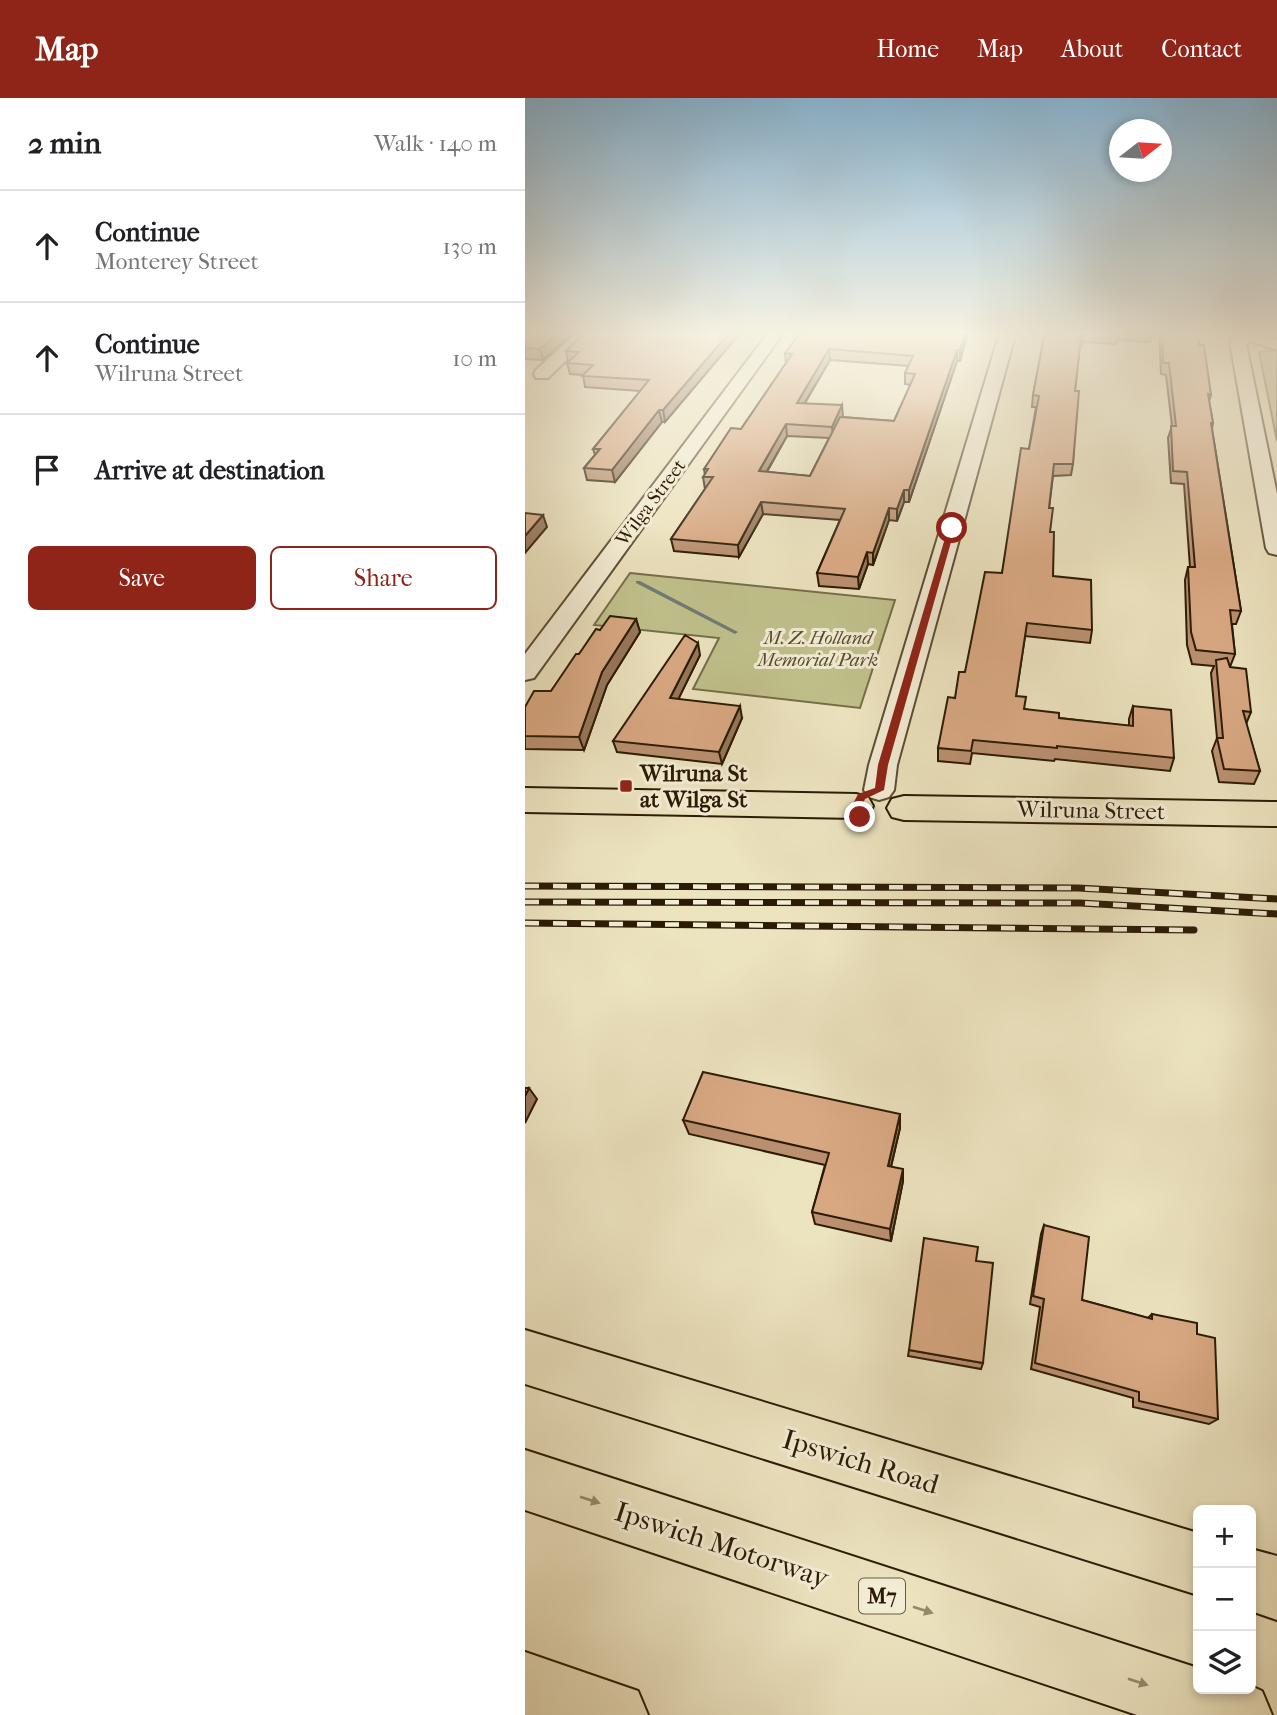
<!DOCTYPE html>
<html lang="en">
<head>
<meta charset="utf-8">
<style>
  body { margin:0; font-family:"IM FELL French Canon",serif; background:#f6f6f6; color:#202124 }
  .controls { position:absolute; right:21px; bottom:21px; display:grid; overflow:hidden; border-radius:10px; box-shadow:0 4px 10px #0003 }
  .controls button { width:63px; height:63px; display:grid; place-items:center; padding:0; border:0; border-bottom:2px solid #e0e0e0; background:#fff; color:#202124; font:35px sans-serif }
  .compass { position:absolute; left:584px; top:21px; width:63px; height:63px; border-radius:50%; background:#fff; box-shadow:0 4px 10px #0003; rotate:73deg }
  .stop { position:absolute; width:21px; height:21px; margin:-16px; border:5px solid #8f2418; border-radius:50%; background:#fff }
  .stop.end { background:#8f2418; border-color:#fff; box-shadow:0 2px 7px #0008 }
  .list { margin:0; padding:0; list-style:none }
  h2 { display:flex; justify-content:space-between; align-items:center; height:91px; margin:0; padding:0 28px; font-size:30px }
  h2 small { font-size:23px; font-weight:400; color:#757577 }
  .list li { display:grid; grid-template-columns:46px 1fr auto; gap:21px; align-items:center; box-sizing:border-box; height:112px; padding:0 28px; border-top:2px solid #e0e0e0 }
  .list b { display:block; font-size:26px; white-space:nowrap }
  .list p { margin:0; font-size:23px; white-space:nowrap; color:#757577 }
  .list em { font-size:23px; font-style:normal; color:#757577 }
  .actions { display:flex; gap:14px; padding:21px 28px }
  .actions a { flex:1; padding:16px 0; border:2px solid #8f2418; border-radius:10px; text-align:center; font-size:24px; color:#8f2418 }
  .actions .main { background:#8f2418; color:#fff }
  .icon { flex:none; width:38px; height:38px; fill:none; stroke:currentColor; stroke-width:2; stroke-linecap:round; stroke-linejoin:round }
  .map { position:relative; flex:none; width:752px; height:1617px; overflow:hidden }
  header { display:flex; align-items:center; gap:42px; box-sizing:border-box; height:98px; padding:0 35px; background:#8f2418; color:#fff }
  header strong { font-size:33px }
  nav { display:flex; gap:38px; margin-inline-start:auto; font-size:24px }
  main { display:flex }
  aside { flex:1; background:#fff }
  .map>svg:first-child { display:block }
</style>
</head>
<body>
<header>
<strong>Map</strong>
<nav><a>Home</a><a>Map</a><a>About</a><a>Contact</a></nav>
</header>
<main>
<aside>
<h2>2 min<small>Walk · 140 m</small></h2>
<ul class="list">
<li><svg class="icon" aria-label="ahead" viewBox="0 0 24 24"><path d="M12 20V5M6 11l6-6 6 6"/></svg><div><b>Continue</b><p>Monterey Street</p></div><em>130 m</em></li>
<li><svg class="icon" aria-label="ahead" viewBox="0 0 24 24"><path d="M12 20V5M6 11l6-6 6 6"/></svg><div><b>Continue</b><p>Wilruna Street</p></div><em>10 m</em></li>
<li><svg class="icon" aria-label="arrive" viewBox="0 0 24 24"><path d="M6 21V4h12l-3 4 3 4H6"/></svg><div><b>Arrive at destination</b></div></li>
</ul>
<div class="actions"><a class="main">Save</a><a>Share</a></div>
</aside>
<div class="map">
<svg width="752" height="1617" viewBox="0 0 752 1617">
  <rect width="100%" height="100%" fill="#ece3bf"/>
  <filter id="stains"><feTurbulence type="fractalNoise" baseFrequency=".00286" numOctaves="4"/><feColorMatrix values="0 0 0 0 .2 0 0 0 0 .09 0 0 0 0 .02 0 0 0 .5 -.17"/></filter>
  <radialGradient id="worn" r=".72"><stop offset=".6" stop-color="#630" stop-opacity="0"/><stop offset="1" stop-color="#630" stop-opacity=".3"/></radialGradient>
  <!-- green -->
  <path fill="#c0c18c" stroke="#766e48" stroke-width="2" d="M752,252V343L734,254Z
    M105,475L370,502L335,610L168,591L194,540L69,527Z"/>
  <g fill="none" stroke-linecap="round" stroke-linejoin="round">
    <!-- stream -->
    <path fill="#6f7c72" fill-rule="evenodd" d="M111,483H115L213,534L210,536L208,535L111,485Z"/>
    <!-- minor casing -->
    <g stroke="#5c4d33" stroke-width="4">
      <path id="minor" d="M53,234H70L23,280H11L9,276L11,272Z
        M244,234H259L9,580L0,582V556Z
        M475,234H491L372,667L369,692L364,699L354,702L344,699L339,692L344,667Z
        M706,234H730L752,242V252L725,243L721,246L752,396V457L744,455L741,450L705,244L711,238Z"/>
    </g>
    <!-- major casing -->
    <g stroke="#2c1b04" stroke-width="4">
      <path id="major" d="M0,690L331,696L343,699L348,708L343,717L331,720L0,714Z
        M379,698L752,704V728L379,722L367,719L362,710L367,701Z
        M0,1232L673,1435V1497L0,1286Z
        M726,1451L752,1458V1522L726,1513Z"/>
    </g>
    <!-- highway casing -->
    <g stroke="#2c1b04" stroke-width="4">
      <path id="highway" d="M0,1352L673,1570V1591H726V1588L737,1593L747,1617H612L0,1412Z
        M0,1554L113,1593L123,1617H0Z"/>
    </g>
    <!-- minor -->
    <use href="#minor" fill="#f3edd5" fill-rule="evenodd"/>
    <!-- major -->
    <use href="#major" fill="#ece3bf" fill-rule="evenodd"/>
    <!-- highway -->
    <use href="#highway" fill="#ece3bf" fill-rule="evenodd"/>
    <!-- rail casing -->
    <g stroke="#2c1b04" stroke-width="7">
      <path id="rail" d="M0,788L553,790L752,801
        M0,804L555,805L752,816
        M0,825L669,832"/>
    </g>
    <!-- rail -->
    <use href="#rail" stroke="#f3edd5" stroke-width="4.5" stroke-dasharray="14" stroke-linecap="butt"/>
  </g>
  <!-- wall -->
  <path fill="#ba9070" stroke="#2c1b04" stroke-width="2" fill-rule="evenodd" d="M0,234H49L18,262L0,261Z
    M60,234H216L140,324H137L90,384L62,382L59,370L70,357L68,351L116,293L60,289L58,277L45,276L42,265L43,264L41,253Z
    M443,234L435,263H432L384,404H379L372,423L364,422L348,467L343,466L334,491L294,488L292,475L315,422L238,416L214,459L149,453L146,441L180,391L178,379L180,377L179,371L216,331L261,266L260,255ZM305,262L384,268L380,275V286L386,287L369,323L318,319L280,305ZM262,338L304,340L285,378L242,374Z
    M520,234H627L625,244L592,242L591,246L558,244L557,248H555L550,293L548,366L546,377L528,378L524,410L525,434L528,478L567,532L565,545L500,538L491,598L500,611L534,620L604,628V621L608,608L649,660L645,673L530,661L529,663L447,655L445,666L413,663V650L430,600L477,475L504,351L511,309H507L508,297Z
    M634,234H672L674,247L686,297L684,303L688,325L687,331L716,513L711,526H707L710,556L705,569L726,614L721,626L735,673L729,686L694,684L687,653L692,640L686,575L689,568L667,566L662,547L660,482L663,469H665L659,386L646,385L643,340L647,328L641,277L636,276Z
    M111,521L115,534L82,587L59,652L0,651V609L26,593L54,556L75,532Z
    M175,557L153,601L217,620L197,666L92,654L88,643Z
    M375,1016V1030L366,1069L378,1083L366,1143L290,1126L287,1114L300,1067L164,1036L158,1022Z
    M519,1127L557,1202L623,1220L627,1216L672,1236L693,1321L684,1326L608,1309V1300L506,1271L515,1209L505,1206L516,1136Z
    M384,1252L458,1265L456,1271L383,1258Z"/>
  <!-- shaded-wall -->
  <path fill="#97765b" stroke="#2c1b04" stroke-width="2" d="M34,234H49L18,262L15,251Z
    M205,234H216L140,324L138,312Z
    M441,234H443L435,263V252Z
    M304,251L305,262L273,316L272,305Z
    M432,252V263L384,404V392Z
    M317,307L318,319L308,341L307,329Z
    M134,312L137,324L90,384L87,372Z
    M261,326L262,338L235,385L234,373Z
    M379,392V404L372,423V411Z
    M236,404L238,416L214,459L213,447Z
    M364,410V422L348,467V455Z
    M18,417L22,429L0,455V438Z
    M342,454L343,466L334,491L333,479Z
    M111,521L115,534L82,587L59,652L54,639L77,574Z
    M173,545L175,557L148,612L145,600Z
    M215,608L217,620L197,666L194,654Z
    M4,990L12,1001L0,1025V998Z
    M375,1016V1030L363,1081V1068Z
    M378,1071V1083L366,1143L365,1131Z"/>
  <!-- building -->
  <path fill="#d8a882" stroke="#2c1b04" stroke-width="2" fill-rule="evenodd" d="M0,234H34L15,251L0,250Z
    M60,234H205L138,312H134L87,372L59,370L75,351H68L124,282L57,278L68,267L42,265L54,254L41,253Z
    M276,234H441L435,252H432L384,392H379L372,411L364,410L348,455L342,454L333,479L292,475L320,411L236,404L213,447L146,441L188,379H178L183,371H179L206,330L216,331L267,256L260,255ZM304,251L388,258L380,275L390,276L369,323L315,319L285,378L234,373L261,326L307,329L317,307L272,305Z
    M520,234H559V238H556L550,293H554L548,366H529L524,410H528L525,434H529L528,478L566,482L567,532L502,525L491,598L501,599L499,611L534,615V620L608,628V608L646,612L649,660L532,648V650L448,642L446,653L413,650L423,599L430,600L434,574H440L460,474L477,475L496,350L504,351L514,298L508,297Z
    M637,234H672L674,247H679L686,297L683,296L688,325H686L716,513L705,512L710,556L671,552L666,534L663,469H670L662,374L648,373L646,328H651L644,265H638Z
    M0,415L18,417L0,438Z
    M85,518L111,521L77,574L54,639L0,638V609L9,593H26L51,556H54L71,531L75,532Z
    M160,537L173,545L145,600L215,608L194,654L88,643Z
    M702,560L705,569L721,571L726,614L718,613L735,673L699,671L692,640H698L691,562Z
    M178,974L375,1016L363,1068L378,1071L365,1131L287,1114L304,1055L158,1022Z
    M0,990H4L0,998Z
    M519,1127L564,1139L557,1202L627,1221V1216L672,1225V1236L690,1240L693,1321L614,1303V1294L510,1265L519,1201L508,1198Z
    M399,1140L453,1149L451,1163L468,1165L458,1265L384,1252Z"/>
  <!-- one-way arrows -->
  <defs><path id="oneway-solid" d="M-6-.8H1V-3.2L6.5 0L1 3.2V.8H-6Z" transform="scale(1.75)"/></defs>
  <g fill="#96896b">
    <use href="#oneway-solid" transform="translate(65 1402) rotate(18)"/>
    <use href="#oneway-solid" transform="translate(398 1512) rotate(18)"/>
    <use href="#oneway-solid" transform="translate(613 1584) rotate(18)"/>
  </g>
  <!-- sky -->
  <linearGradient id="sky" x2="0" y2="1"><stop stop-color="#89b7d6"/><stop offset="0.51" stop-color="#f6f2e2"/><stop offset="1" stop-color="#f6f2e2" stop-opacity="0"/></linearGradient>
  <rect width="752" height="461" fill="url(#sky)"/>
  <!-- route -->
  <path fill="#8f2418" d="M427,428L430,430L363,667L359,692L340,701L336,710L341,719L332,722L326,710L333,696L350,690L353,667L423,430Z"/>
  <!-- markers -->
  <rect fill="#8f2418" stroke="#f3edd5" stroke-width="2.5" x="94" y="681" width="14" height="14" rx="3.5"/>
  <g text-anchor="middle" stroke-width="6" stroke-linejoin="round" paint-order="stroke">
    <!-- far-street labels -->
    <g font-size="19" fill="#2c1b04" stroke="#f3edd5">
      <text transform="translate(125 404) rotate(-53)" y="7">Wilga Street</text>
    </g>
    <!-- far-park labels -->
    <g font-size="19" font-style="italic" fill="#584d2d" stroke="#f3edd5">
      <text x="293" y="546">M. Z. Holland<tspan x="293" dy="22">Memorial Park</tspan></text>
    </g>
    <!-- shield labels -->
    <rect fill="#f3edd5" stroke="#685a43" stroke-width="2" x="334" y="1480.5" width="46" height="35" rx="5"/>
    <g font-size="21" font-weight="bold" fill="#2c1b04">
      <text x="357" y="1505">M7</text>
    </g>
    <!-- poi labels -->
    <g font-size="23" font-weight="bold" fill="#2c1b04" stroke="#f3edd5" text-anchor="start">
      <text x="115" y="683">Wilruna St<tspan x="115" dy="26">at Wilga St</tspan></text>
    </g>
    <!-- street labels -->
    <g font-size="23" fill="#2c1b04" stroke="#f3edd5">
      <text transform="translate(566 712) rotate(1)" y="8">Wilruna Street</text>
    </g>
    <!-- near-street labels -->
    <g font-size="28" fill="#2c1b04" stroke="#f3edd5">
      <text transform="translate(336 1363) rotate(17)" y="10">Ipswich Road</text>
      <text transform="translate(197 1446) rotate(18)" y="10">Ipswich Motorway</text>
    </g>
  </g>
  <rect width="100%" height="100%" filter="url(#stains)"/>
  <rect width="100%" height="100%" fill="url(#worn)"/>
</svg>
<div class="controls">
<button>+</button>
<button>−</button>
<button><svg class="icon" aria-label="layers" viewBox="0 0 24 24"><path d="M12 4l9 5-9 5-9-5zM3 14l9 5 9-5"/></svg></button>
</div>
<svg class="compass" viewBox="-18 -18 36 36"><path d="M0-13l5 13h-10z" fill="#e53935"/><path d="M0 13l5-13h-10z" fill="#757577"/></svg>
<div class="stop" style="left:427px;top:430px"></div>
<div class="stop end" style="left:335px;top:719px"></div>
</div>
</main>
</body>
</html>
